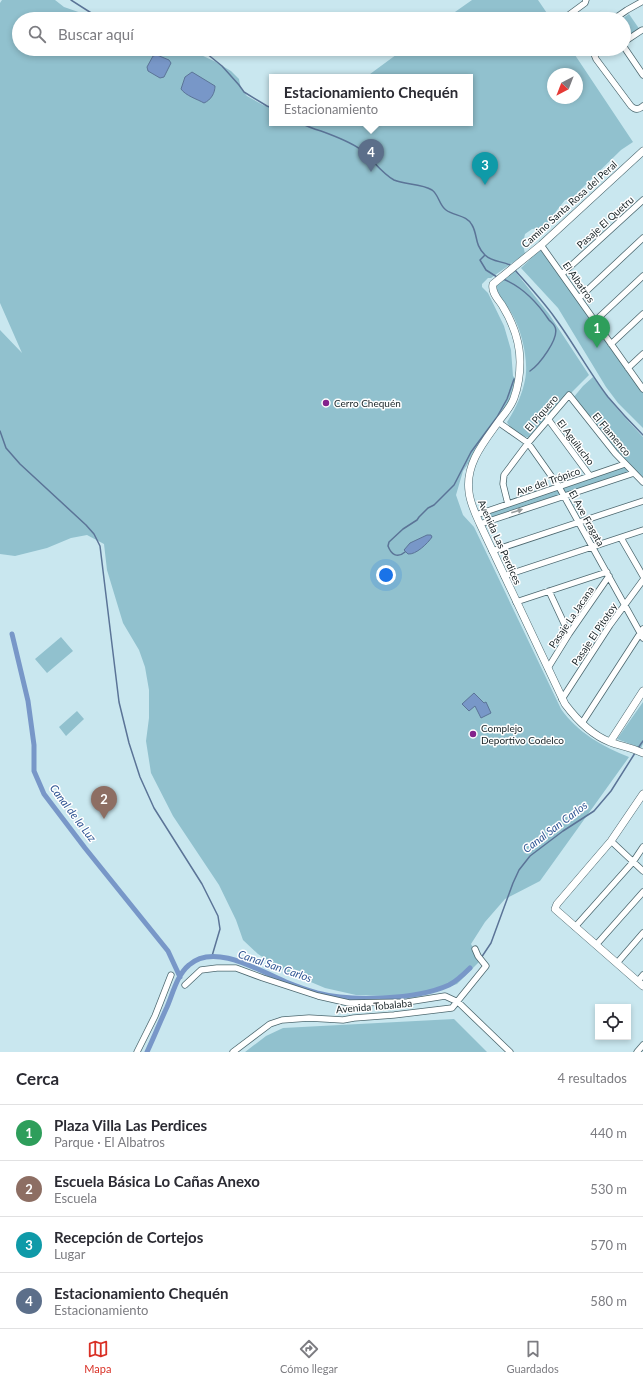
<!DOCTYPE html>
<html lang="es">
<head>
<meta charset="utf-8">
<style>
  body { margin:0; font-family:Lato,sans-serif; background:#f7f7f7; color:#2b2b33 }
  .controls { position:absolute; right:12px; bottom:12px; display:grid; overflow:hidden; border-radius:0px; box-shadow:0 2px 6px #0003 }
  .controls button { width:36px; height:36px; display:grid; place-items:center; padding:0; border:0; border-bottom:1px solid #e1e1e2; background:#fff; color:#2b2b33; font:20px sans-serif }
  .compass { position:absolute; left:547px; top:68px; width:36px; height:36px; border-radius:50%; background:#fff; box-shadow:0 2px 6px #0003; rotate:222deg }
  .you { position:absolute; left:386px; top:575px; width:14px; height:14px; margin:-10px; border:3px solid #fff; border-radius:50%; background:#1a73e8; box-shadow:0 0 0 6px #1a73e833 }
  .badge { display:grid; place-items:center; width:26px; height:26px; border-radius:50%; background:#d93025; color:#fff; font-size:13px; font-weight:700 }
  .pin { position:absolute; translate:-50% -33px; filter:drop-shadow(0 1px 2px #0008) }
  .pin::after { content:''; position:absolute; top:21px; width:14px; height:12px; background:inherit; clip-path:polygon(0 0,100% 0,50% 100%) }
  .popup { position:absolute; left:269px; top:74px; width:204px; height:52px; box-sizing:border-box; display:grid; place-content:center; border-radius:0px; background:#fff; filter:drop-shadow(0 1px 3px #0005); font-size:13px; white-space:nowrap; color:#7c7c81 }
  .popup b { font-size:15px; color:#2b2b33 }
  .popup::after { content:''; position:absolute; left:50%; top:100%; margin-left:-8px; border:8px solid transparent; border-top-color:#fff }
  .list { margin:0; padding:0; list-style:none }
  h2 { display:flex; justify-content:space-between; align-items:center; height:52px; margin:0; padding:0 16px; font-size:17px }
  h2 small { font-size:13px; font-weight:400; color:#7c7c81 }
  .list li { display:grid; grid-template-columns:26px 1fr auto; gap:12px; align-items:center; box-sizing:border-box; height:56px; padding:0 16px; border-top:1px solid #e1e1e2 }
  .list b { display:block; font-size:15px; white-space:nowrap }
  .list p { margin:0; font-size:13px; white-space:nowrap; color:#7c7c81 }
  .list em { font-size:13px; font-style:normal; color:#7c7c81 }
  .icon { flex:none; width:22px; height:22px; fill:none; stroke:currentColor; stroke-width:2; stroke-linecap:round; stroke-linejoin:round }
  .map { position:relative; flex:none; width:643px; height:1052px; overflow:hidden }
  .search { position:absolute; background:#fff; box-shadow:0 2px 6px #0003; left:12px; right:12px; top:12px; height:44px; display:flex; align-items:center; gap:10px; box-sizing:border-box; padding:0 14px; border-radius:22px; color:#7c7c81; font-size:15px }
  .sheet { height:276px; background:#fff }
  nav { display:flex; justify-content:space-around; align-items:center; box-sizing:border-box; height:56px; border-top:1px solid #e1e1e2; background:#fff; font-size:11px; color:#7c7c81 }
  nav a { display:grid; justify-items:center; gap:2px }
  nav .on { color:#d93025 }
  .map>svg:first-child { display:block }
</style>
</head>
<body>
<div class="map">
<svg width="643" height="1052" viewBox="0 0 643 1052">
  <rect width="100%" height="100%" fill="#c9e7ef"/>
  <!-- green -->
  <path fill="#91c1ce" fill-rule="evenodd" d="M2,0H55L64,7L87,15L110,19H19V49H188L214,61L231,71L239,79L241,89L247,96L263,105L272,108V123H299L303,125L306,123H470V77H366L404,49H571L633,142L621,150L571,199L565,200L543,228L532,229L525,234L523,244L525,254L491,278H488L482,284V287L488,293L504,326L511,350L513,376L518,382L511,400L463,471L456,495L463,515L474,527L561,709C577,732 603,747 629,757L540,881L505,899L485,922L471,944L480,961L457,984L437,991L413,997L356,995L325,988L280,969L258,954L243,940L236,920L219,885L173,816L151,773L146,741L149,718V690L145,667L139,650L123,623L107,570L104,544L87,535L71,538L47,548L15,556L0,554V330L22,353L0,303V3ZM553,74H577V98H553Z
    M472,0H538L551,19H445Z
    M629,14L640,30L624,40V19H622Z
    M542,248L643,392V428L618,403L606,387L558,308L521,268Z
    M514,270L549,314L589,375L569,395L531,438C523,438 510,429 507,422C516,408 522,395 525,380C529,361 522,331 512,314C507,305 500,298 495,289L497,283Z
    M593,377C608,399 625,418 643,437V479L611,445L573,398L583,386Z
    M625,465L632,471L486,521L483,513Z
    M61,637L73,651L47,673L35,659Z
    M643,702V744L641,748L617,739Z
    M77,711L84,719L66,736L59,727Z
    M454,1019L487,1052H245L266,1036L283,1028Z"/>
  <!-- water -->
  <path fill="#7897c8" stroke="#5b7497" d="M157,55L169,60L171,63L164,77L160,78L148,71L147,67L153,56Z
    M192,72L215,86C215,93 211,100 204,103C197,99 186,96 181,89L185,77Z
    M427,535H431L432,537C428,543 416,555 408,554L404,550L410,543Z
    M474,693L484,703L486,702L491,713L481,718L475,706L469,711L462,704Z"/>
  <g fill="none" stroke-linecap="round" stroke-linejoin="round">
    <!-- stream -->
    <path stroke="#5b7497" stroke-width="1.5" d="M71,0L96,16L110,19
      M201,49L222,66L239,85L244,92L267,106L272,108
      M301,123C308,127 314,129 321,131C332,135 350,142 360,149C372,158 380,172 394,180C405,185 421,183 432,190C439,195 439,205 446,210C454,216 467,215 472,225C478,235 474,244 485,255C492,262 502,261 510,265
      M485,255L480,260L486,270L497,277
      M514,269C528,285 543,301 555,318C574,344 589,372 608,397C619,410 631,423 643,435
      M503,279C523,287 537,302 549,320C551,322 554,324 555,327C560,338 539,365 530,371
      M0,431L6,448L20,464L86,525L94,534L100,546L119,702L129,743L140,777L154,808L202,884L218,916L220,929L212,956
      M405,552C397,559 391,554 388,546L389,542L403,529L417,520L419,517L428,508L434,505L454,485L471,452L497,417L507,399L514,379
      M638,748L643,741
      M481,958L491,943L513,883L519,870L530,856L563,831L594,811L611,791L635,753"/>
    <!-- canal -->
    <path stroke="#7897c8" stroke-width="5" d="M12,634L28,701L34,745V771L44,794L85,848L168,951L180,977
      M147,1052C154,1037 160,1022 167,1007C173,993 177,975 189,965C214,942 260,971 286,982C296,986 307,990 317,993C351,1002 416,1000 449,985C457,981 464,974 470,968"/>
    <!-- minor casing -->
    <g stroke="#4d686f" stroke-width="7">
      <path id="minor" d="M566,17L585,3L586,0
        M614,19L627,10L643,1
        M624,42L642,30H643
        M624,47L643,75
        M592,49L596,59L631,106C635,110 639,110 643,106
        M541,245L643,389
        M562,274L643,200
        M579,298L643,238
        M595,321L643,276
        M611,344L643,314
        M628,368L643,354
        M548,419L590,476
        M498,422L528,443L559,487L643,638
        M508,504L503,484L504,475L528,443L569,395L615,453L643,482
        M476,515L625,464
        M480,524L634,473
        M621,538L643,576
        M492,551L643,501
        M504,576L643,530
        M549,591L569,634
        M516,602L607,572
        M548,668L569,634L609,576
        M562,699L610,625L643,580
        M582,723L643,629
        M611,841L643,871
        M575,927L633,862L643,847
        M596,945L643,892
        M617,963L643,933
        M638,981L643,975
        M185,985L201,970L217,968H236L263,978L318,996L349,1003L407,1002L445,996L458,1002L510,1052
        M137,1052L155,1016L171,975
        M233,1052L270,1024L282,1020L309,1018L343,1020L354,1018L394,1015L452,1008L486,966L478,956L475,949
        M637,1052L643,1045"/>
    </g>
    <!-- tertiary casing -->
    <g stroke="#4d686f" stroke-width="8">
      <path id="tertiary" d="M643,151L541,245L493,284C491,292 498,299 502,305C513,323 520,341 520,362C520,374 518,387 514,398C511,407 504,414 499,421C484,442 465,464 469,492C470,503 475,513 480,524L565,704C577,720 592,735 610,742C621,746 632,748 643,753
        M610,742L643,691
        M643,794L611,841L557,904L555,909L643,986"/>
    </g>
    <!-- minor -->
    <use href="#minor" stroke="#fff" stroke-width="5.5"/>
    <!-- tertiary -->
    <use href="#tertiary" stroke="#fff" stroke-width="7"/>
  </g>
  <!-- one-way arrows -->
  <defs><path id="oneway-solid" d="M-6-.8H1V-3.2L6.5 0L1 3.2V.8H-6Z"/></defs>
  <use fill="#979c9d" href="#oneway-solid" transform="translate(517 511) rotate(-18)"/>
  <!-- markers -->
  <g fill="#84228c" stroke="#fff" stroke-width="1.5">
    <circle cx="326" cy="403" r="4"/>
    <circle cx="473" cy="734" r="4"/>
  </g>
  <g text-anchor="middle" stroke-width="3" stroke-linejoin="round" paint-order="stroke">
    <!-- street labels -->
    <g font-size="10" fill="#182326" stroke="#fff">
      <text transform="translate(569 204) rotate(-42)" y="4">Camino Santa Rosa del Peral</text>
      <text transform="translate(605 222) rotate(-42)" y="4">Pasaje El Quetru</text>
      <text transform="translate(579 282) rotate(55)" y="4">El Albatros</text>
      <text transform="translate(541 413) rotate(-49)" y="4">El Piquero</text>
      <text transform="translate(612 434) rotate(50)" y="4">El Flamenco</text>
      <text transform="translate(576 442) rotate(53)" y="4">El Aguilucho</text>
      <text transform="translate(548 481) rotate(-19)" y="4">Ave del Trópico</text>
      <text transform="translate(587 518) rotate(61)" y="4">El Ave Fragata</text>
      <text transform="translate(500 542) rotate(66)" y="4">Avenida Las Perdices</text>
      <text transform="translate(571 617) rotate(-56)" y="4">Pasaje La Jacana</text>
      <text transform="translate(594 634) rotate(-56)" y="4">Pasaje El Pitotoy</text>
      <text transform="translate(374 1006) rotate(-5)" y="4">Avenida Tobalaba</text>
    </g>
    <!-- poi labels -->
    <g font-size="10" fill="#182326" stroke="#fff" text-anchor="start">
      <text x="334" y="407">Cerro Chequén</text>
      <text x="481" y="732">Complejo<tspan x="481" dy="12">Deportivo Codelco</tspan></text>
    </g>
    <!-- water labels -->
    <g font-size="11" font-style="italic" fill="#305694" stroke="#fff">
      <text transform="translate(73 813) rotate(53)" y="4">Canal de la Luz</text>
      <text transform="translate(555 827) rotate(-37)" y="4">Canal San Carlos</text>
      <text transform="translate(275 966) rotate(19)" y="4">Canal San Carlos</text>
    </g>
  </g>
</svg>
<div class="controls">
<button><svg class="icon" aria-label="locate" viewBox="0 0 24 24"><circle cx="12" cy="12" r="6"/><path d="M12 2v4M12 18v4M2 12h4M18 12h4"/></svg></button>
</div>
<svg class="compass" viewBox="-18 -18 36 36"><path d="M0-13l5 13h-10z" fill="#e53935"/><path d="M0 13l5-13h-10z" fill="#7c7c81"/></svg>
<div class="you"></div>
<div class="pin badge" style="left:597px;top:348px;background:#2e9e5b">1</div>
<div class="pin badge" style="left:104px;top:819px;background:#8d6e63">2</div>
<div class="pin badge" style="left:485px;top:185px;background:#0f9aa8">3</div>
<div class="pin badge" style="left:371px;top:172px;background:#5c6f8a">4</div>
<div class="popup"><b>Estacionamiento Chequén</b>Estacionamiento</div>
<div class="search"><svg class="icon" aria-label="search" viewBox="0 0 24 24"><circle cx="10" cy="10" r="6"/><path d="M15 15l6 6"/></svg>Buscar aquí</div>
</div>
<section class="sheet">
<h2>Cerca<small>4 resultados</small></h2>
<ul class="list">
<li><span class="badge" style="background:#2e9e5b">1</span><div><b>Plaza Villa Las Perdices</b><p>Parque · El Albatros</p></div><em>440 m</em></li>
<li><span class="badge" style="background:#8d6e63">2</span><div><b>Escuela Básica Lo Cañas Anexo</b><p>Escuela</p></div><em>530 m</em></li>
<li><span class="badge" style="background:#0f9aa8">3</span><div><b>Recepción de Cortejos</b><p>Lugar</p></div><em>570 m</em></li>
<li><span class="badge" style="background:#5c6f8a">4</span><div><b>Estacionamiento Chequén</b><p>Estacionamiento</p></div><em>580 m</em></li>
</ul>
</section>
<nav>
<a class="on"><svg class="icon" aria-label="map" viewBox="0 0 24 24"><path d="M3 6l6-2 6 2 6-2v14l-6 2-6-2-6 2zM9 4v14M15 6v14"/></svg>Mapa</a>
<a><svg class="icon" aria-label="directions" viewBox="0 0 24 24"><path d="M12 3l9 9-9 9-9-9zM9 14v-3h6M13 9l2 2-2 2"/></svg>Cómo llegar</a>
<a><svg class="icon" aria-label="saved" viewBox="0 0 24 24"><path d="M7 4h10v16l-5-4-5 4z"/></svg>Guardados</a>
</nav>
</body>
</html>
